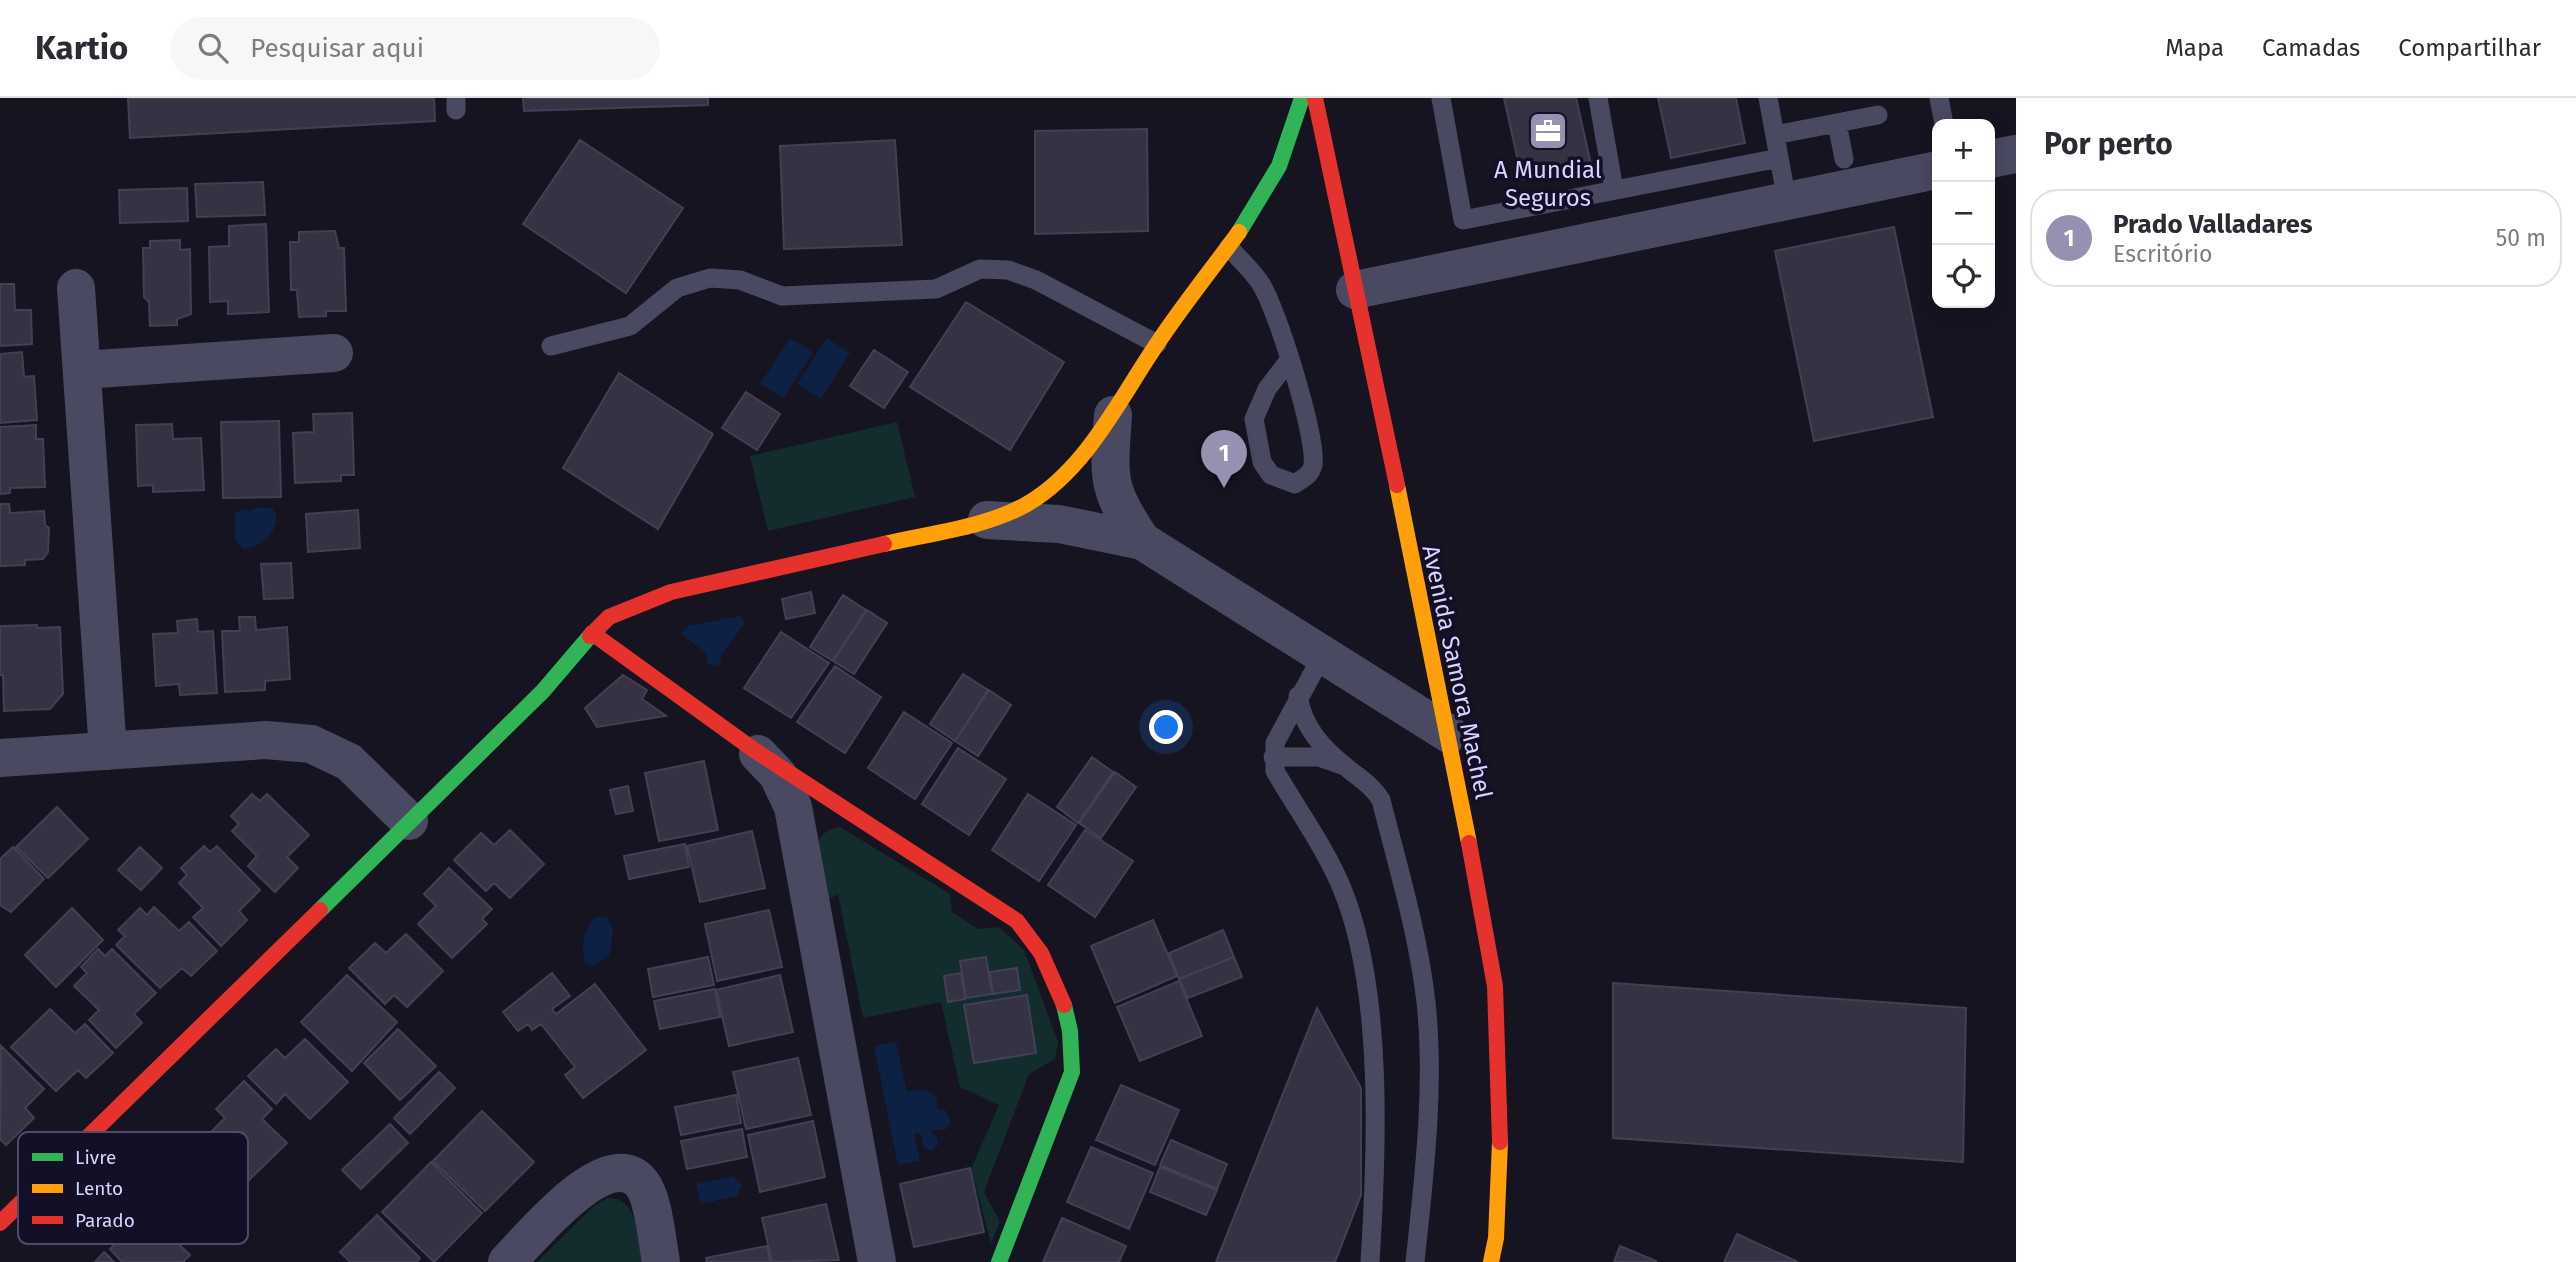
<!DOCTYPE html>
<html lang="pt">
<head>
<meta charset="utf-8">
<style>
  body { margin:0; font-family:"Fira Sans",sans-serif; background:#f7f7f7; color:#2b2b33 }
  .controls { position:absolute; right:21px; top:21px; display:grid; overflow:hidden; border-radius:14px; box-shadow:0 4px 18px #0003 }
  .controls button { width:63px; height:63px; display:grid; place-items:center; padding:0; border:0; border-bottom:2px solid #e1e1e2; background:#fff; color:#2b2b33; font:35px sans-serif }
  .you { position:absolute; left:1167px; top:630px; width:24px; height:24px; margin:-18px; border:5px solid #fff; border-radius:50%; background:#1a73e8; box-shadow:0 0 0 10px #1a73e833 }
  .badge { display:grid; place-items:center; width:46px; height:46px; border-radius:50%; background:#9591b1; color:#fff; font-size:23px; font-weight:700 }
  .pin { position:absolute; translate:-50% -58px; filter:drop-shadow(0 2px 4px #0008) }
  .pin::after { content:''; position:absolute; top:37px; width:24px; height:21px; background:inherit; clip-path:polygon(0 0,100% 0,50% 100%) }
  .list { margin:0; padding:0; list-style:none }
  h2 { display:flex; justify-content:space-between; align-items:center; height:91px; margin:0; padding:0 28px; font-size:30px }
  h2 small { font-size:23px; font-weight:400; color:#7c7c81 }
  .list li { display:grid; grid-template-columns:46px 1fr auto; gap:21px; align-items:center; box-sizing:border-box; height:98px; margin:0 14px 14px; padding:0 14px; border:2px solid #e1e1e2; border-radius:28px }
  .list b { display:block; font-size:26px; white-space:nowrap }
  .list p { margin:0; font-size:23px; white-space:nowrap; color:#7c7c81 }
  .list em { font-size:23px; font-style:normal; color:#7c7c81 }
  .icon { flex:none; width:38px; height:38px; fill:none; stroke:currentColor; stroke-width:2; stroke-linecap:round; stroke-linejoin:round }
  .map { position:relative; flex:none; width:2016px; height:1164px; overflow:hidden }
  header { display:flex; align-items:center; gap:42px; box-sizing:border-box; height:98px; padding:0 35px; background:#fff; border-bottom:2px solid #e1e1e2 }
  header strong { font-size:33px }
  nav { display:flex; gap:38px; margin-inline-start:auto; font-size:24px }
  .search { width:490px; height:63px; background:#f7f7f7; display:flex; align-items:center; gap:18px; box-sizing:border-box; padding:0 24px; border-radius:38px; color:#7c7c81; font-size:26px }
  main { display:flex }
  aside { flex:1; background:#fff }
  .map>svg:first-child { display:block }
</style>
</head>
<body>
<header>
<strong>Kartio</strong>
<div class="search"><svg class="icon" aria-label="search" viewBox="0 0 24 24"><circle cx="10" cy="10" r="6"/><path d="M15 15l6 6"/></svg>Pesquisar aqui</div>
<nav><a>Mapa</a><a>Camadas</a><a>Compartilhar</a></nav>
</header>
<main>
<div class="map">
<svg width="2016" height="1164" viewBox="0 0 2016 1164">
  <rect width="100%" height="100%" fill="#161421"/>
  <!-- green -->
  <path fill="#132c2d" d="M897,324L915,399L768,433L750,358Z
    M840,729L950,796L952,814L978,831L999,829L1024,852L1058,944L1055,961L1029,976L984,1094L1000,1124L991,1145L971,1071L999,1007L960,989L941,904L863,920L838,796L826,804L896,1164L813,757C819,740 822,732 840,729Z
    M608,1100C638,1099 638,1141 642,1164H537L594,1108Z"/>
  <!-- water -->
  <path fill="#0d2144" d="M790,240L813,254L784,300L760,286Z
    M827,240L850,255L821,301L797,286Z
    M257,409L273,411C285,429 261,451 243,451L235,441V416L241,411L251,413Z
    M741,518L745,525L721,557V563L717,568L707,566V556L681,536L688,528Z
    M596,819H607L613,830L610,856L594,868L585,864C580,847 584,831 596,819Z
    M896,944L907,993C920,993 927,988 937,1001V1010L945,1012L951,1024L945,1032H930L937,1040L938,1047L931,1053L923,1049L921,1036L914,1035L920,1063L898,1067L874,948Z
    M733,1078L742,1087L737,1098L701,1106L696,1086Z"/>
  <!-- building -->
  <path fill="#343243" stroke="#433f54" stroke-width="2" d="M128,0H434L435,23L130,40Z
    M523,0H708V7L524,13Z
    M1504,0H1576L1591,66L1522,81Z
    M1658,0H1736L1745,45L1671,60Z
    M1147,31L1148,133L1035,136V33Z
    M580,42L683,110L626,195L523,126Z
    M895,42L902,147L784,151L780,48Z
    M263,84L265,117L197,119L195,86Z
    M187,90L188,123L120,125L119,92Z
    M266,126L269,214L228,216V203L210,204L209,149L229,148V128Z
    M1894,129L1933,319L1814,343L1775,153Z
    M335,133L339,150H344L346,213H326V218L299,219L297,192H291L290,144H299V134Z
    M180,142V152L190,151L191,216L177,221V227L150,228L149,204L144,199L143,150H150V143Z
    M0,186H14L15,212H31L32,246L0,248Z
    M966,204L1064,264L1010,352L910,289Z
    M874,252L908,274L884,310L850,288Z
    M22,254L24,279L34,278L37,322L0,325V256Z
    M619,275L713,336L658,431L563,370Z
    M746,294L780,316L757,352L722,330Z
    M352,315L354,377H341V383L295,385L293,335L314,334L313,316Z
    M279,323L281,399L223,400L221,324Z
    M172,326L173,341L201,340L204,392L153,394V387L138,388L136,327Z
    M36,327V341H43L45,389L10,390V395L0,396V329Z
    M0,406H9L10,415L44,413L45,427L49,430L48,454L43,461L25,462V467L0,468Z
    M358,412L360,450L308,454L306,416Z
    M291,465L293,500L264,501L261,466Z
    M811,494L815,515L786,521L782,501Z
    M843,497L866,512L833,563L810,549Z
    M867,512L887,525L854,576L833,563Z
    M239,519H255L256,532L287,529L290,581L265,583V592L225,594L222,533H240Z
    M197,521L198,534L213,533L217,595L180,597L179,586L156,588L153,536L178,535L177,523Z
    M37,527V530L60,529L63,596L50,611L4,613L3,577H0V528Z
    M781,534L829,565L791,620L744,590Z
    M835,568L881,599L845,655L797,624Z
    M963,576L988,592L955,643L930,626Z
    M623,577L647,592L642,601L666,618L597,629L585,610Z
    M989,592L1011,607L978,658L955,643Z
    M904,614L952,645L915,701L868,670Z
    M958,650L1006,681L969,737L922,706Z
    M1092,659L1113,674L1078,725L1057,709Z
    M704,663L718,732L659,743L645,675Z
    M1115,674L1136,689L1101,740L1079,725Z
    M628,688L633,713L616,716L610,692Z
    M252,696L260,703L267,696L309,737L287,759L298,770L275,794L248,768L257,758L232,733L239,726L231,718Z
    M1028,696L1076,727L1039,783L992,752Z
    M57,709L88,741L48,780L16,749Z
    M510,732L544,766L510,800L494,785L486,793L454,762L481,735L494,747Z
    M1085,732L1133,763L1095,819L1048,787Z
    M752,733L765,790L700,804L687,748Z
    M685,746L689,769L629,781L624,758Z
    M204,748L210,754L217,748L260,792L239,813L247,822L221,848L193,819L203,810L179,785L187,777L181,770Z
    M13,749L44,781L11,814L0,807V761Z
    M140,749L162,770L141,792L118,772Z
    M449,770L492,811L482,821L487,826L452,860L418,826L436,808L424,796Z
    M154,809L179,833L189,824L217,853L191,878L182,870L160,890L116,847L125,838L118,832L140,810L147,817Z
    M72,810L103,842L56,889L25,857Z
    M769,812L782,869L717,883L705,826Z
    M1153,822L1177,878L1115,905L1091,848Z
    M1223,832L1234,859L1179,881L1169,855Z
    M406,836L443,873L407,909L394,897L385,906L349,870L375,845L386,855Z
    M98,851L105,858L112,851L156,895L134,916L142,925L116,950L89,922L99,912L74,888L87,875L81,869Z
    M708,859L714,887L653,899L648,871Z
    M986,859L992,896L966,900L960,863Z
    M1234,859L1242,879L1188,900L1179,881Z
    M1017,870L1020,892L993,896L990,874Z
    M552,875L570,898L552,911L556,916L595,886L646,952L583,1000L565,977L575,969L541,926L532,932L528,926L518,933L503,914Z
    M961,875L965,901L948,904L944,878Z
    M347,877L397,924L352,973L301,924Z
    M780,877L793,934L729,948L716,892Z
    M1179,883L1202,938L1140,963L1117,909Z
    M1613,885L1966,910L1963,1064L1613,1040Z
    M715,891L720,919L660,931L654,903Z
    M1027,897L1036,955L974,965L964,907Z
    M1317,910L1361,990V1097L1335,1164H1216Z
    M50,911L75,935L85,926L113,955L86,980L78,972L56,993L11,949Z
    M398,931L436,968L400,1002L364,965Z
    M305,941L348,984L310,1021L285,996L276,1006L248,978L276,951L285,960Z
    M1,948L44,991L25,1010L34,1020L6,1047L0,1041Z
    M798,960L811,1017L746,1031L733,974Z
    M439,974L455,990L410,1036L394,1020Z
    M244,983L272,1011L262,1021L287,1045L249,1082L206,1039L225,1020L216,1011Z
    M1121,987L1179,1012L1155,1067L1096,1042Z
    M736,997L741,1025L681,1037L675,1009Z
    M482,1013L534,1064L485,1113L433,1063Z
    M813,1023L825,1079L760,1094L748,1037Z
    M390,1026L408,1045L361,1091L342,1072Z
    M742,1031L747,1059L687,1071L681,1043Z
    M1171,1042L1227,1066L1217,1091L1160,1067Z
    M1091,1049L1153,1075L1129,1131L1067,1104Z
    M431,1064L482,1115L434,1164L382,1114Z
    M1160,1069L1217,1092L1206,1117L1150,1094Z
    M970,1070L984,1134L914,1149L900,1086Z
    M147,1095L175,1123L165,1133L190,1157L183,1164H122L110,1151L129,1132L120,1123Z
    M826,1106L839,1162L772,1164L762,1120Z
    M377,1117L420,1160L417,1164H350L340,1154Z
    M1062,1120L1126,1148L1119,1164H1043Z
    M1737,1136L1798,1164H1724Z
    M767,1148L770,1164H707L706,1160Z
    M1620,1148L1656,1163L1655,1164H1614Z
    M104,1154L114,1164H95Z"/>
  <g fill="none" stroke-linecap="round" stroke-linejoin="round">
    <!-- lane -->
    <path stroke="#4a4962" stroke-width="19" d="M456,0V12
      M1441,0L1463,122L1779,60
      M1598,0L1614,92
      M1768,0L1787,103
      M1939,0L1944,26
      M1837,25L1844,61
      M1775,37L1878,17
      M1229,149C1239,161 1252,172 1261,186C1277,211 1317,339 1313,367C1311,377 1303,380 1295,386L1271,377L1262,364L1254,321L1267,291L1290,261
      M551,248L630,228L677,190L710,180L740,182L782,198L936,191L980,171L1008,172L1036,182L1157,246
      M1323,556L1275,645V673C1297,711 1324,748 1341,788C1384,889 1377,1055 1370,1164
      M1298,598C1303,629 1322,650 1346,669C1359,680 1372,687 1381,702C1398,769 1418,835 1426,904C1435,990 1424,1079 1415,1164
      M1273,659H1319L1342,667"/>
    <!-- street -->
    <path stroke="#4a4962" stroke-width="38" d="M1990,61L2016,56
      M76,190L108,653
      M1355,192L1937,72
      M82,272L334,255
      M1113,317C1109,380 1105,389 1142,443
      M987,422L1059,426L1142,443L1449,636
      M758,656L778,677L793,709L877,1164
      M0,660L266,642L311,646L349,664L409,723
      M507,1164C530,1141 609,1042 642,1086C654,1101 657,1144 661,1164"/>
    <!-- fast -->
    <path stroke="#30b455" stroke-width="16" d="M1239,134L1279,68L1302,0
      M320,812L543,593L590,538
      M999,1164L1072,974L1070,933L1064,907"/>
    <!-- slow -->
    <path stroke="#ff9f0a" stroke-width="16" d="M1397,387L1469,745
      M884,446C930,435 985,430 1027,406C1087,371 1120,300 1157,246C1183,207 1212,171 1239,134
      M1491,1164L1496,1140L1500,1044"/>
    <!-- jam -->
    <path stroke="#e5322d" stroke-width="16" d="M1315,0L1397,387
      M592,535L754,652L1017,823L1041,855L1064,907
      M590,538L609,519L671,494L884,446
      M1469,745L1495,888L1500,1044
      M0,1125L320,812"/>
  </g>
  <!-- icons -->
  <defs>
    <g id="office-square" transform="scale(2.0125)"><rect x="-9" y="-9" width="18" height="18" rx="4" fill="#9591b1" stroke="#130f26"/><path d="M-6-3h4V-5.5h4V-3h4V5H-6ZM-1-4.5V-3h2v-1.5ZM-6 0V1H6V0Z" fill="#fff"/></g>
  </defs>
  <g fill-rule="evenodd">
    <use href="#office-square" x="1548" y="33"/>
  </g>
  <g text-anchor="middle" stroke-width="7" stroke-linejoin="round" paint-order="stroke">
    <!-- poi labels -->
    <g font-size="24" fill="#d9d4ff" stroke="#130f26">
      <text x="1548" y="80">A Mundial<tspan x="1548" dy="28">Seguros</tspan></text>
    </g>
    <!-- street labels -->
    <g font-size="24" fill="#d9d4ff" stroke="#130f26">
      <text transform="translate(1457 574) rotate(78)" y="8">Avenida Samora Machel</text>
    </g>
  </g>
  <!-- legend -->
  <rect x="18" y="1034" width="230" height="112" rx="10" fill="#130f26" stroke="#4e4a67" stroke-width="2"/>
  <rect x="32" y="1055" width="31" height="8" fill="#30b455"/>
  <rect x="32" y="1086" width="31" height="9" fill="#ff9f0a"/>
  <rect x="32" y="1118" width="31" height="8" fill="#e5322d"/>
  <g font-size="19" fill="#d9d4ff">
    <text x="75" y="1066">Livre</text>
    <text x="75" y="1097">Lento</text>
    <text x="75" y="1129">Parado</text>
  </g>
</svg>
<div class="controls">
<button>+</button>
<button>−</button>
<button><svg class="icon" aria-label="locate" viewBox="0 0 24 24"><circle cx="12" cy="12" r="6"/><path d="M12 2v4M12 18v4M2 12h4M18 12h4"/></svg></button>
</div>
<div class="you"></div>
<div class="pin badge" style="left:1224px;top:390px">1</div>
</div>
<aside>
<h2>Por perto<small></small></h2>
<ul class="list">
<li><span class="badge">1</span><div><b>Prado Valladares</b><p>Escritório</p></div><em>50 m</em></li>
</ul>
</aside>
</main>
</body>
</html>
